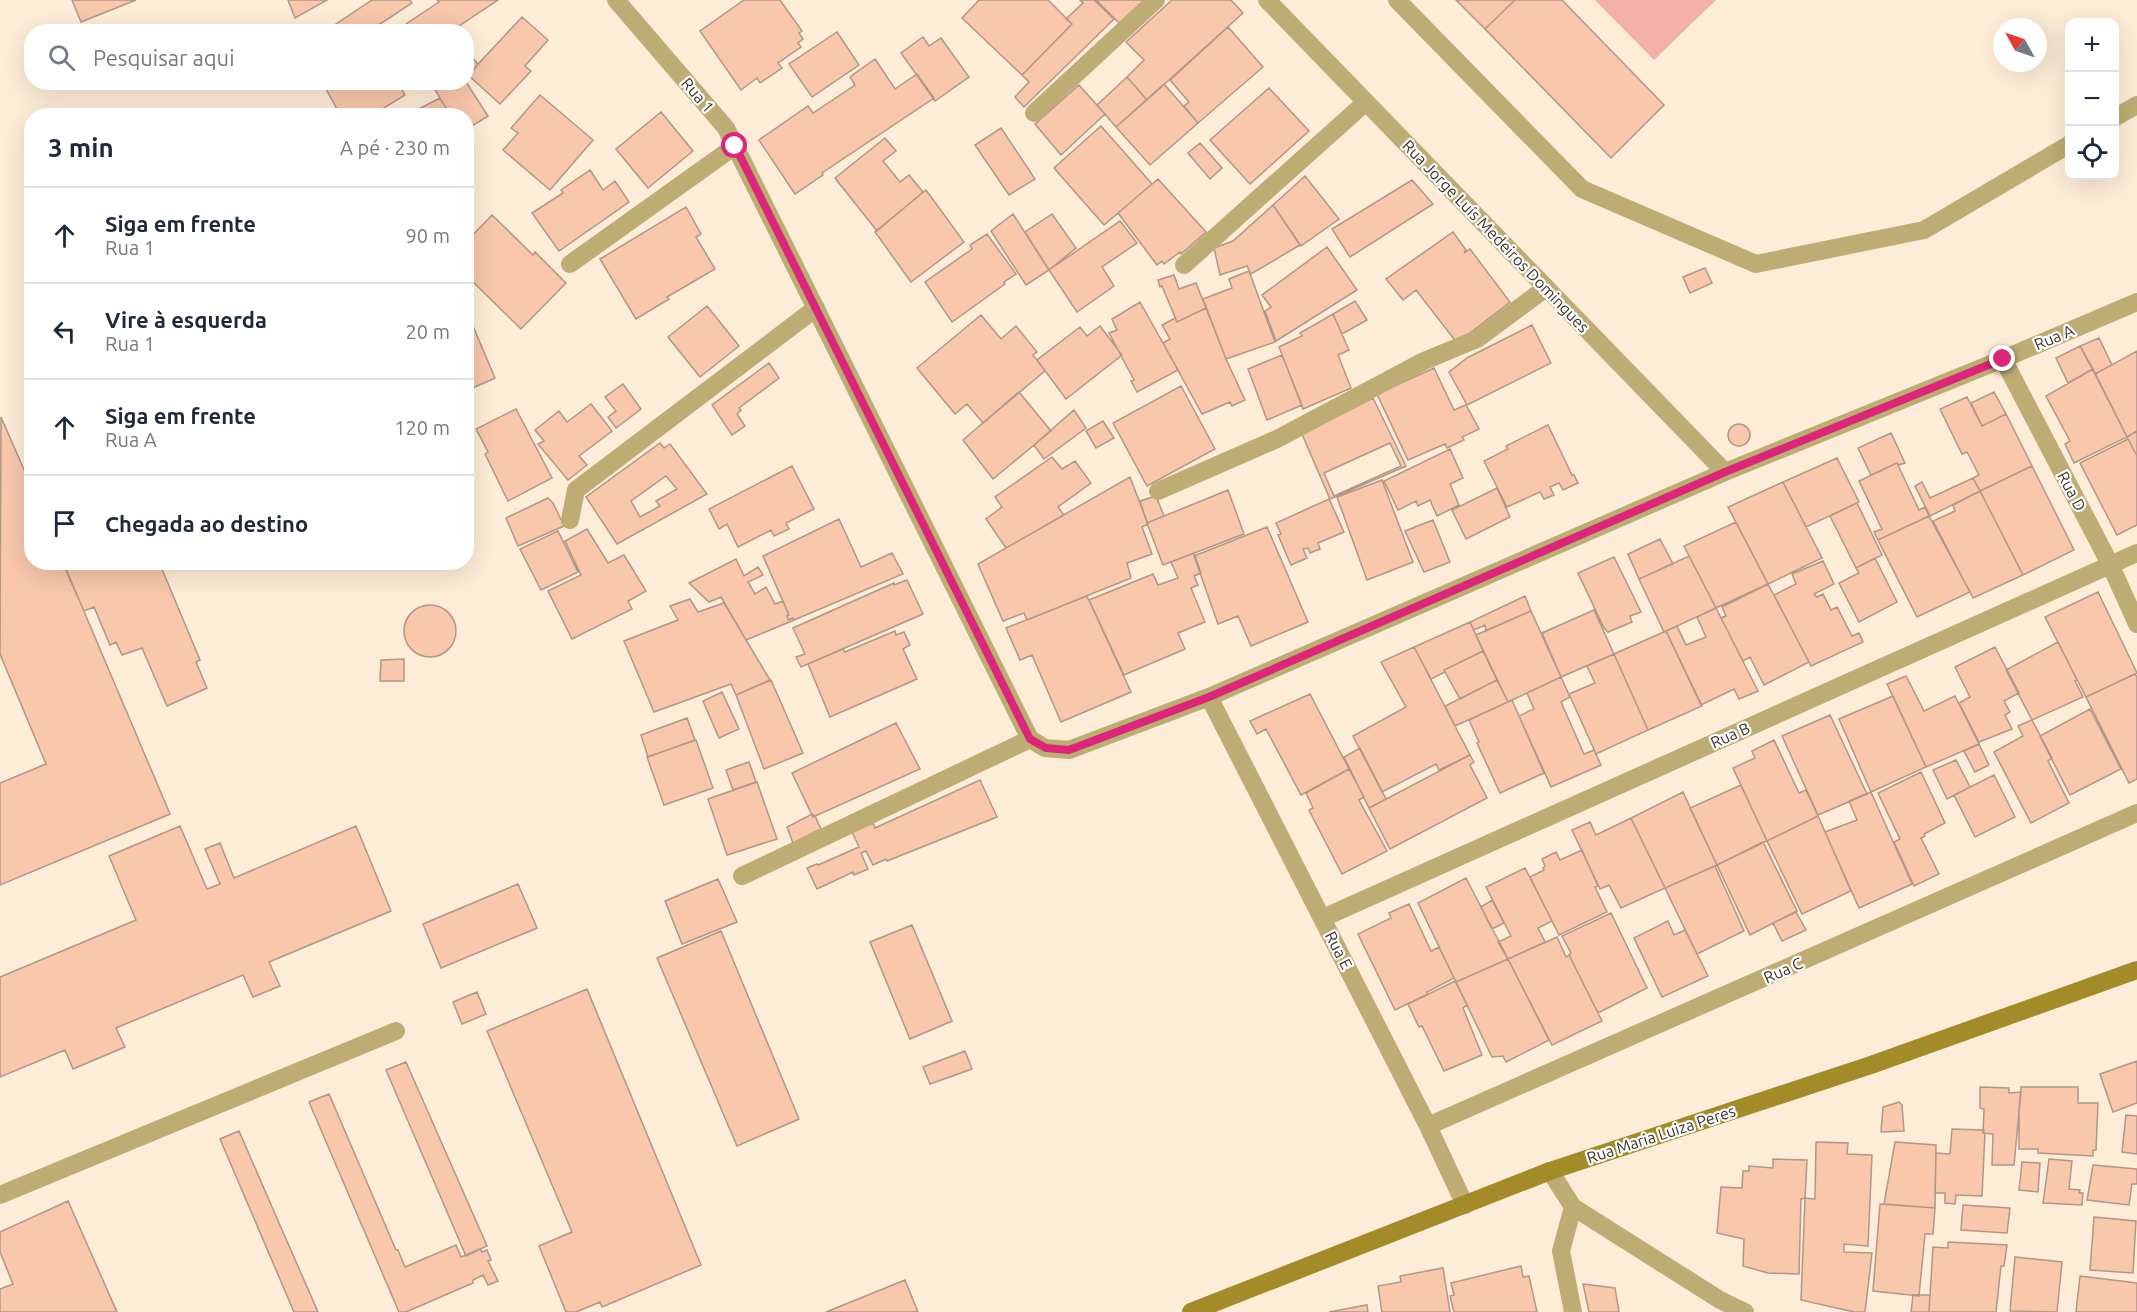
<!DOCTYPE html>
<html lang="pt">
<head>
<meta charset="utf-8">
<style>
  body { margin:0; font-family:Ubuntu,sans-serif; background:#f6f6f7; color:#1f2937 }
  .controls { position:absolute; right:18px; top:18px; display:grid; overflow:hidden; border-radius:12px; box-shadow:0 6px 24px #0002 }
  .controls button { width:54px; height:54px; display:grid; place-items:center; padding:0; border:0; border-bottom:2px solid #e0e1e3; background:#fff; color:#1f2937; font:30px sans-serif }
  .compass { position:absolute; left:1993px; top:18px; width:54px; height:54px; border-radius:50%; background:#fff; box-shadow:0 6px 24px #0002; rotate:310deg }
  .stop { position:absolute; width:18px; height:18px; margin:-14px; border:4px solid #db2777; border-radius:50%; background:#fff }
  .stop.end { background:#db2777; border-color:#fff; box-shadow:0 2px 6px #0008 }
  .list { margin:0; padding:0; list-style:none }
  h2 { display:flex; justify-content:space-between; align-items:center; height:78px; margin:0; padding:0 24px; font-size:26px }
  h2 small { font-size:20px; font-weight:400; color:#747a83 }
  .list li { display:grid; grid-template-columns:39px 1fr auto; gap:18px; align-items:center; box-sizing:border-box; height:96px; padding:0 24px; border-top:2px solid #e0e1e3 }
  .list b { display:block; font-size:22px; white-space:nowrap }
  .list p { margin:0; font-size:20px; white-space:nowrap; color:#747a83 }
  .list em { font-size:20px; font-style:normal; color:#747a83 }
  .icon { flex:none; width:33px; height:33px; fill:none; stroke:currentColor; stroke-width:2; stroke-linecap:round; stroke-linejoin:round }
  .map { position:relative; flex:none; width:2137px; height:1312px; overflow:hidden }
  .search { position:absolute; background:#fff; box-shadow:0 6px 24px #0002; left:24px; top:24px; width:450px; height:66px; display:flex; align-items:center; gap:15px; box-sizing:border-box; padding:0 21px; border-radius:24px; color:#747a83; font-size:22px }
  .panel { position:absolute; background:#fff; box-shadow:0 6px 24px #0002; left:24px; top:108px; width:450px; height:462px; border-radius:24px }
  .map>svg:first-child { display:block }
</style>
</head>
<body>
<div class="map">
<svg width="2137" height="1312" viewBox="0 0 2137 1312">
  <rect width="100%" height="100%" fill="#fdecd7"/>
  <!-- green -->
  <path fill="#f2b1a6" d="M1595,0H1716L1654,60Z"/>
  <!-- building -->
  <path fill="#f8c7ac" stroke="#b29686" stroke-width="1.5" fill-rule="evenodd" d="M72,0H136L81,22Z
    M288,0H327L295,18Z
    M372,0H410L412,3L377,26L381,32H324Z
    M437,0H498L450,32H406L403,26L439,2Z
    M744,0H780L802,31L799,33L803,39L798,43L801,47L778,63L782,68L760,83L757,78L741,90L700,31Z
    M979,0H1048L1072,24L1022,75L962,18Z
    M1080,0H1094L1114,19L1024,107L1015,97L1029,82L1022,75L1072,24L1066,19L1083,3Z
    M1096,0H1145L1120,24Z
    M1172,0H1231L1243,13L1147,100L1127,77L1144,60L1126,42Z
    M1456,0H1515L1485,29Z
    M1515,0H1562L1664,105L1611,158L1485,29Z
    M522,17L548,40L525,66L531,71L500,104L468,75Z
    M1228,27L1263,67L1198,123L1184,106L1189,102L1170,80Z
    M837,32L859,65L812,97L789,64Z
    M923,37L929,46L941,38L969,77L935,101L901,53Z
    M471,56L478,64L466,80V60Z
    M875,59L895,89L917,74L934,98L822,173L823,175L795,194L759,140L808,106L813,113L855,85L850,77Z
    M1127,77L1147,100L1116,127L1097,105Z
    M322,82H397L405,95L371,116H341Z
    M436,82H466L488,116L466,130V116H451L432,85Z
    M1164,84L1198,123L1150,165L1116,127Z
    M1079,85L1105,114L1061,155L1035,124Z
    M1269,88L1309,131L1250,184L1210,140Z
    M540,95L593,140L550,190L503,150L518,133L511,128Z
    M440,98L451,116H405Z
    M661,112L693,151L648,188L616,149Z
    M1101,126L1152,184L1104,225L1054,168Z
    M1001,128L1035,179L1009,195L975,145Z
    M885,138L896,151L883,161L900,182L909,175L923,192L877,231L835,178Z
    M1200,143L1222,168L1210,179L1188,153Z
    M590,170L603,190L615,181L629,202L559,251L532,213L563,193L561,190Z
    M1305,176L1339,219L1301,246L1273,205Z
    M1158,179L1206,232L1181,254L1180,252L1164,264L1162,261L1157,265L1118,213Z
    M1412,180L1433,204L1350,257L1332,229Z
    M926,190L964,242L911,282L875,232Z
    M1273,205L1300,245L1251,274L1247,266L1220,275L1214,248L1233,241Z
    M686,207L701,234L696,237L715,269L667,297L669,299L636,319L600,259Z
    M1013,214L1049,270L1026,285L991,231Z
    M1052,214L1076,248L1049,270L1025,232Z
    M492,215L533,255L535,252L566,283L521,329L466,275V238L469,239Z
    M1120,221L1137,243L1102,267L1114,286L1077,312L1049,270Z
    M1453,232L1466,250L1464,253L1470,249L1510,302L1457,343L1416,290L1403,300L1386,279Z
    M987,234L1016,274L1004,282L1005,284L952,322L925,282L972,249L970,245Z
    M1327,247L1357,290L1276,341L1265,311L1271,307L1262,295Z
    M1705,268L1712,283L1690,293L1683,277Z
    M1249,271L1275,342L1226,359L1203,299L1232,288L1229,279Z
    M1174,275L1179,289L1196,283L1206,308L1177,322L1162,286L1160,287L1158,280Z
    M1355,301L1367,320L1342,334L1333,314Z
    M1140,302L1178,370L1137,392L1131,381L1134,380L1109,333L1117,330L1112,319Z
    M707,306L739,346L700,377L668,337Z
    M1206,308L1226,359L1245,400L1232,406L1230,402L1202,414L1163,343L1170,339L1162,325L1175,318L1177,322Z
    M1333,314L1349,350L1338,355L1351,388L1303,409L1279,347L1302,336L1300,333Z
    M981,315L1001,339L1016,326L1037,352L1033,355L1045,371L983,423L967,404L955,414L917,368Z
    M1532,325L1551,363L1467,405L1449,372L1467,358Z
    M473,326L495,378L466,391V329Z
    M1100,326L1122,355L1066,399L1037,360L1080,327L1087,336Z
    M2099,338L2112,365L2095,374L2080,346Z
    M2080,346L2093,369L2068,383L2056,358Z
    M2137,351V431L2127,437L2095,374Z
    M1282,355L1302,405L1267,420L1248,369Z
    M769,363L779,378L739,408L741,410L737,414L745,426L732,435L712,405Z
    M1434,368L1454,410L1466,405L1479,429L1462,437L1464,440L1447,448L1445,444L1408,460L1377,394Z
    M2093,369L2127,437L2074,463L2065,444L2070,441L2046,396Z
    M623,384L641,409L616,428L608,417L616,411L605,397Z
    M1181,386L1215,449L1147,486L1113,423Z
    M1019,392L1051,431L993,479L963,440Z
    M1994,392L2006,414L1982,426L1971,403Z
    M1967,397L1982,426L2006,414L2032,466L1980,491L1973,478L1979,475L1967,452L1962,454L1940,409Z
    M1373,398L1406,466L1330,499L1302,434Z
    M591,404L612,431L579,456L587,465L568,480L538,444L544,441L535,430L559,411L567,422Z
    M516,409L552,478L508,501L485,454L488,452L476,429Z
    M1074,410L1086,428L1044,459L1034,445Z
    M1,417L32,488V562H63L170,814L0,885V783L46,764L0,654Z
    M1103,421L1114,438L1096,448L1086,431Z
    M1728 435a11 11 0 1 1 22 0a11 11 0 1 1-22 0Z
    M1548,425L1572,475H1574L1578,483L1563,490L1559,483L1550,487L1554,495L1544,499L1540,492L1507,507L1484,461L1508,449L1506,446Z
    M2137,431V456L2127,437Z
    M1891,433L1905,463L1898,465L1897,463L1871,475L1858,448Z
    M2128,439L2137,456V525L2117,535L2080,463Z
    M660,443L664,448L670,444L707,494L617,544L586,497ZM666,476L677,489L656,501L660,506L640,517L631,501Z
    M1390,443L1401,466L1334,496L1324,473Z
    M1450,449L1463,478L1450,484L1459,505L1437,516L1430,500L1418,506L1416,501L1398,510L1384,481Z
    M1052,457L1062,469L1075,461L1091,483L1058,507L1064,515L1006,548L986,519L1002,507L995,497Z
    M1837,458L1859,502L1806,527L1783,482Z
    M1897,463L1919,510L1925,507L1929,516L1878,540L1874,532L1882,529L1859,481Z
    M792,466L814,509L786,523L789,529L774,536L771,530L738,547L727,524L719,529L709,509Z
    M2032,466L2074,550L2023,575L1980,491Z
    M1130,477L1148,524L1142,527L1152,554L1127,563L1131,578L1027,620L1024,613L1003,621L978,564Z
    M1973,478L1980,491L1930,516L1915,486L1922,482L1930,498Z
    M1382,480L1413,562L1367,580L1337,497Z
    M1783,482L1822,558L1768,584L1728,507Z
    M1497,488L1510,517L1466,539L1452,510Z
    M1228,490L1244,534L1163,565L1147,523Z
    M1980,491L2023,575L1973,598L1933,521L1955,511L1953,505Z
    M1156,496L1164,516L1147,523L1140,501Z
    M548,498L553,503L564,526L518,546L506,518Z
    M1329,499L1344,532L1318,543L1320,549L1310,553L1308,548L1303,549L1307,558L1291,565L1278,535L1281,534L1276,523Z
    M1857,503L1882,555L1856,568L1830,516Z
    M1929,516L1970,592L1917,617L1878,540Z
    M839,519L861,567L892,553L903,574L794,620L793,618L788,620L787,616L789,615L763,556Z
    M1433,520L1450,562L1424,572L1405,531Z
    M1736,522L1768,584L1716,608L1684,546Z
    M1267,527L1308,622L1251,646L1238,616L1218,624L1194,556Z
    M587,529L608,563L624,555L646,591L628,601L632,609L572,639L548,591L581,575L565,541Z
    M558,531L578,572L541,590L520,549Z
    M1660,539L1673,564L1639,579L1628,554Z
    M1194,553L1201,573L1194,576L1198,585L1191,588L1205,622L1178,633L1185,649L1124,675L1089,600L1153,574L1158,585L1178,578L1171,562Z
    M1689,556L1716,608L1664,632L1639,579Z
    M1614,557L1641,612L1630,616L1632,622L1608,632L1604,628L1578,573Z
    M1875,558L1897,602L1859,622L1839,583L1859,573L1856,568Z
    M736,559L744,576L758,567L763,575L748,582L755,594L766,587L775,604L783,601L789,615L787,616L788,620L793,618L794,620L746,640L721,597L709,602L689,583Z
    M1823,561L1834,584L1814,594L1817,597L1823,594L1831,610L1837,607L1852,636L1859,633L1863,642L1811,666L1774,595L1796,584L1792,574Z
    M72,562H159L200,660L196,662L207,688L167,706L142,648L122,655L116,642L110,645L94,607L84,611L64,566Z
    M907,580L923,614L801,667L796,657L805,654L793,628L894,583V585Z
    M1768,584L1809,662L1764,685L1750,657L1743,661L1721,618L1726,616L1722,607Z
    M2098,592L2137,673L2086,697L2045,617Z
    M1087,596L1131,692L1061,722L1032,655L1020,660L1006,628Z
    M1525,596L1531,611L1486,631L1485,625L1474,630L1470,622Z
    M690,599L698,612L724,603L770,680L736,695L731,684L654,712L624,641L678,620L670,606Z
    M404 631a26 26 0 1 1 52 0a26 26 0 1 1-52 0Z
    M1716,608L1758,691L1739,699L1734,689L1701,705L1666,631L1677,626L1686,645L1706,637L1697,617Z
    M1594,610L1614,654L1561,677L1542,633Z
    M1531,611L1561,677L1508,702L1476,635Z
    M1470,622L1483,651L1444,670L1445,672L1431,679L1414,647Z
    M895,631L896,635L904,632L910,645L903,649L917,679L830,717L808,664L843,649L845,652Z
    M1666,631L1702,706L1648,730L1614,654Z
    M2058,642L2077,680L2075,681L2083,697L2032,720L2006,670Z
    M1414,647L1470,755L1439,770L1436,764L1382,792L1353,736L1406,707L1381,662Z
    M1995,647L2019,693L2004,701L2010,712L2005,715L2012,729L1979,742L1959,703L1970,697L1955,667Z
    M1483,651L1497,680L1460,699L1444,670Z
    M1614,654L1648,730L1596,754L1569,694L1595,683L1587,666Z
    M404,659V681H380L381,660Z
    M2135,674L2137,677V779L2129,783L2086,697Z
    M1906,676L1924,711L1955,696L1979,744L1926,767L1887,684Z
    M1561,677L1570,697L1561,702L1584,754L1594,750L1601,765L1551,787L1519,716L1534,709L1527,693Z
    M771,680L803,753L764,769L736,695Z
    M1497,680L1508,702L1455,726L1445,706Z
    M722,692L739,729L719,738L703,701Z
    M1310,694L1349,769L1301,795L1266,729L1257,734L1250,721Z
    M1893,696L1926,767L1871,792L1839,719Z
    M1512,700L1544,773L1500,793L1477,743L1479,742L1469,720Z
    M2090,709L2121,769L2070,795L2040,736Z
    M1830,715L1867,794L1818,815L1782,736Z
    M687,718L695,740L648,757L641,735Z
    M2032,720L2052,758L2048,761L2069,803L2031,823L1994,752L2023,736L2018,726Z
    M896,723L920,769L813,817L792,773Z
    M696,740L713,788L664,805L647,757Z
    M1774,740L1799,793L1806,790L1818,816L1767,841L1733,768L1755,758L1752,751Z
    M1979,744L1989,765L1975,772L1964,751Z
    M1360,748L1386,799L1369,808L1344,757Z
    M1470,755L1474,762L1470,765L1487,798L1390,849L1369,808Z
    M1956,760L1970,787L1947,799L1933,770Z
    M749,762L756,782L733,790L726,770Z
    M1349,769L1364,797L1359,800L1387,851L1342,874L1309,810L1313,808L1306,793Z
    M1921,772L1945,823L1924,834L1925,836L1921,838L1939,874L1914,886L1894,842L1900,839L1878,793Z
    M1994,775L2015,817L1975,837L1954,795Z
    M980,780L997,817L887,861L886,859L873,865L866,851L861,853L868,869L854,875L853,872L817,889L807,868L817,864L818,865L859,847L852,832L873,823L875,828Z
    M757,782L777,839L727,855L708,799Z
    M1741,785L1767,841L1717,865L1690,808Z
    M1683,792L1717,865L1665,888L1631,818Z
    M1871,792L1912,884L1859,908L1825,832L1857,820L1849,801Z
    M812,814L815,816L821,829L793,843L787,827Z
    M1818,816L1851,891L1802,914L1767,841Z
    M1631,818L1665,888L1621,908L1609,885L1600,889L1572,830L1590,822L1596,835Z
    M180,826L207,889L220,884L205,849L220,843L234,878L356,826L391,911L269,962L280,986L253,997L243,975L116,1028L125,1047L73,1069L65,1050L0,1077V977L136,920L109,856Z
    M1763,842L1797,911L1750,935L1717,865Z
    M1582,850L1598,886L1595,887L1607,912L1559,935L1530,877L1544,870L1543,868L1545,866L1542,859L1556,852L1560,860Z
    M1715,866L1744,931L1697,954L1665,888Z
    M1525,868L1552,921L1538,928L1545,942L1508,959L1498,942L1511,936L1486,887Z
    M1466,878L1508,959L1456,982L1418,903Z
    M718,879L737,922L682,944L665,901Z
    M518,884L537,928L441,968L423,924Z
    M1492,900L1504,923L1492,929L1481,907Z
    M1409,904L1431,951L1439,947L1454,978L1427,992L1428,994L1395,1010L1358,934L1391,918L1389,913Z
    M1796,912L1806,930L1782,941L1773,923Z
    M1611,913L1647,988L1598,1013L1569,955L1571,953L1562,936Z
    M1668,921L1674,935L1685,930L1708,976L1662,997L1634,938Z
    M912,925L952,1021L910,1039L870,942Z
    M721,931L799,1119L737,1146L657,958Z
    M1557,937L1566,957L1569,955L1602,1021L1552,1045L1508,959Z
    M1508,959L1549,1040L1506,1062L1503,1056L1492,1057L1456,982Z
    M1455,981L1467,1005L1463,1008L1482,1055L1444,1071L1422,1026L1419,1027L1408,1004Z
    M587,989L701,1265L602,1307L600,1302L576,1312H566L539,1246L572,1232L487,1031Z
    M477,992L486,1014L462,1024L453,1002Z
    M965,1051L972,1069L930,1084L923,1067Z
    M2137,1061V1103L2113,1112L2100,1074Z
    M406,1062L487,1246L466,1256L386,1070Z
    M1980,1087L2009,1088V1093L2021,1092L2014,1165H1992L1993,1134L1983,1133L1984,1109L1980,1108Z
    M2021,1087H2078V1103H2098L2096,1150H2093V1156L2038,1153V1149H2019V1110Z
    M329,1094L396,1250H398L405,1267L456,1245L461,1257L480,1249L482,1252L487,1250L491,1260L488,1261L498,1281L488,1285L483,1275L473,1280V1283L406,1312H399L309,1102Z
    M1899,1102L1902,1105L1904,1131L1881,1132L1883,1107Z
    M2126,1115L2137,1116V1154L2122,1152Z
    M1952,1129L1984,1130L1983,1133H1985L1982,1196L1956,1195L1955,1204L1945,1203V1193H1935L1936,1153L1950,1154Z
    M239,1131L279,1223L318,1312H294L220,1139Z
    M1816,1142L1848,1143L1847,1154L1872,1155L1868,1246L1844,1244V1252L1872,1253L1865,1312H1854L1801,1300L1805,1198L1815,1199Z
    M1895,1142L1936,1145L1935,1208L1884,1204Z
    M1773,1159L1807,1160L1805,1198L1801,1199L1799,1274L1768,1273L1743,1266L1744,1239L1717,1233L1721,1187L1742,1188L1743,1171H1749V1166L1773,1168Z
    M2049,1159L2072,1161L2069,1189L2080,1190L2079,1193H2083L2082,1205L2043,1203Z
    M2022,1162L2040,1163L2038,1192L2019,1190Z
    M2093,1165L2137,1169V1184H2132L2129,1205L2087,1200Z
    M68,1201L117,1312H0V1289L13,1284L0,1252V1232Z
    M1880,1204L1935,1208L1933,1234H1925L1919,1296L1873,1291Z
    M1963,1205L2010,1208L2007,1233L1961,1230Z
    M2094,1217L2136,1221L2133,1273L2090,1270Z
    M1948,1242L2007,1245L2004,1266H2001L1996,1312H1929L1933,1247L1948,1248Z
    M2015,1257L2062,1262L2057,1312L2010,1311Z
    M1521,1266L1523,1277L1529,1276L1537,1312H1454L1450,1296L1454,1295L1451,1283Z
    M1443,1268L1450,1312H1382L1378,1286L1401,1282L1400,1276Z
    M2080,1276L2137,1283V1312H2076Z
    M905,1280L918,1312H826Z
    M1583,1284L1615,1288L1619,1312H1589Z
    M1913,1295H1930L1929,1312H1911Z
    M1367,1305L1368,1312H1329Z"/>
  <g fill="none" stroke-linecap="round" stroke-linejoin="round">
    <!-- lane -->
    <path stroke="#bdac74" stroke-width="18" d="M1397,0L1582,189L1756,264L1924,230L2070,144
      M1034,113L1156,0
      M2114,118L2137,105
      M570,264L735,146
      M1184,265L1366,102
      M1158,491L1277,439L1424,361L1477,339L1546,288
      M570,520L576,490L816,308
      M742,876L1030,739"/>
    <!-- street -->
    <path stroke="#bdac74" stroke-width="18" d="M616,0L726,128L1030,739L1045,748L1069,750L1209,697L1725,472L2003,359L2137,302
      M1267,0L1725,472
      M2003,359L2110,564L2137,624
      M1209,697L1428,1126L1465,1205
      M1323,918L2137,553
      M1428,1126L2137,813
      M1550,1171L1573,1207L1720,1300L1745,1312
      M0,1195L396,1031
      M1573,1207L1561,1251L1573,1312"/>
    <!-- secondary -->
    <path stroke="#a48b29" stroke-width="18" d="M1191,1312L1550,1171L1871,1065L2137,970"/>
  </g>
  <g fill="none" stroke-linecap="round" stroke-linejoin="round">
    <!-- route -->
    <path stroke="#db2777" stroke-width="8" d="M735,146L1030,739L1046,748L1069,750L1209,697L1725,472L2003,359"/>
  </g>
  <g text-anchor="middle" stroke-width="4.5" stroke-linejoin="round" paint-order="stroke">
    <!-- street labels -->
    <g font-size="16" fill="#3c342a" stroke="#fcfcfc">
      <text transform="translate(698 95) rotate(49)" y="6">Rua 1</text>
      <text transform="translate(1496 236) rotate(46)" y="6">Rua Jorge Luís Medeiros Domingues</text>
      <text transform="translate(2054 337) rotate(-23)" y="6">Rua A</text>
      <text transform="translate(2072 491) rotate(62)" y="6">Rua D</text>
      <text transform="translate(1730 735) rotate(-24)" y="6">Rua B</text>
      <text transform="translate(1339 950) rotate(63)" y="6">Rua E</text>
      <text transform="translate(1783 970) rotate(-24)" y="6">Rua C</text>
      <text transform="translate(1661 1134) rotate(-18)" y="6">Rua Maria Luiza Peres</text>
    </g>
  </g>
</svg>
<div class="controls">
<button>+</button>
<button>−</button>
<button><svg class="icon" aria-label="locate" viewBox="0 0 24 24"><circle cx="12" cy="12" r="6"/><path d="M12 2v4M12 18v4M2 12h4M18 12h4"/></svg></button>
</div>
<svg class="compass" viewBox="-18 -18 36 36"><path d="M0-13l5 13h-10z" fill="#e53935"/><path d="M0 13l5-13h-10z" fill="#747a83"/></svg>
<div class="stop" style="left:735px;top:146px"></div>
<div class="stop end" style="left:2003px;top:359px"></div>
<div class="search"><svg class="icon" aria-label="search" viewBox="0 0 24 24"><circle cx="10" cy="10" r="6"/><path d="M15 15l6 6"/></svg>Pesquisar aqui</div>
<section class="panel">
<h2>3 min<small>A pé · 230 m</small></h2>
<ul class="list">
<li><svg class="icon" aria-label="ahead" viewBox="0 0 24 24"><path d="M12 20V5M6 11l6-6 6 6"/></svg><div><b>Siga em frente</b><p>Rua 1</p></div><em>90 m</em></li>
<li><svg class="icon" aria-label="left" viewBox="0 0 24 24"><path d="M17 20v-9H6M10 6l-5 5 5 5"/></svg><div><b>Vire à esquerda</b><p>Rua 1</p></div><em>20 m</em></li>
<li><svg class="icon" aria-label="ahead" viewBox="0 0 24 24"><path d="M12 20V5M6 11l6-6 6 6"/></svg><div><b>Siga em frente</b><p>Rua A</p></div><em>120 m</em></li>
<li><svg class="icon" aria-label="arrive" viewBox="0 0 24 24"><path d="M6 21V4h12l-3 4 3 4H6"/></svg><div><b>Chegada ao destino</b></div></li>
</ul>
</section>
</div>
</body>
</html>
